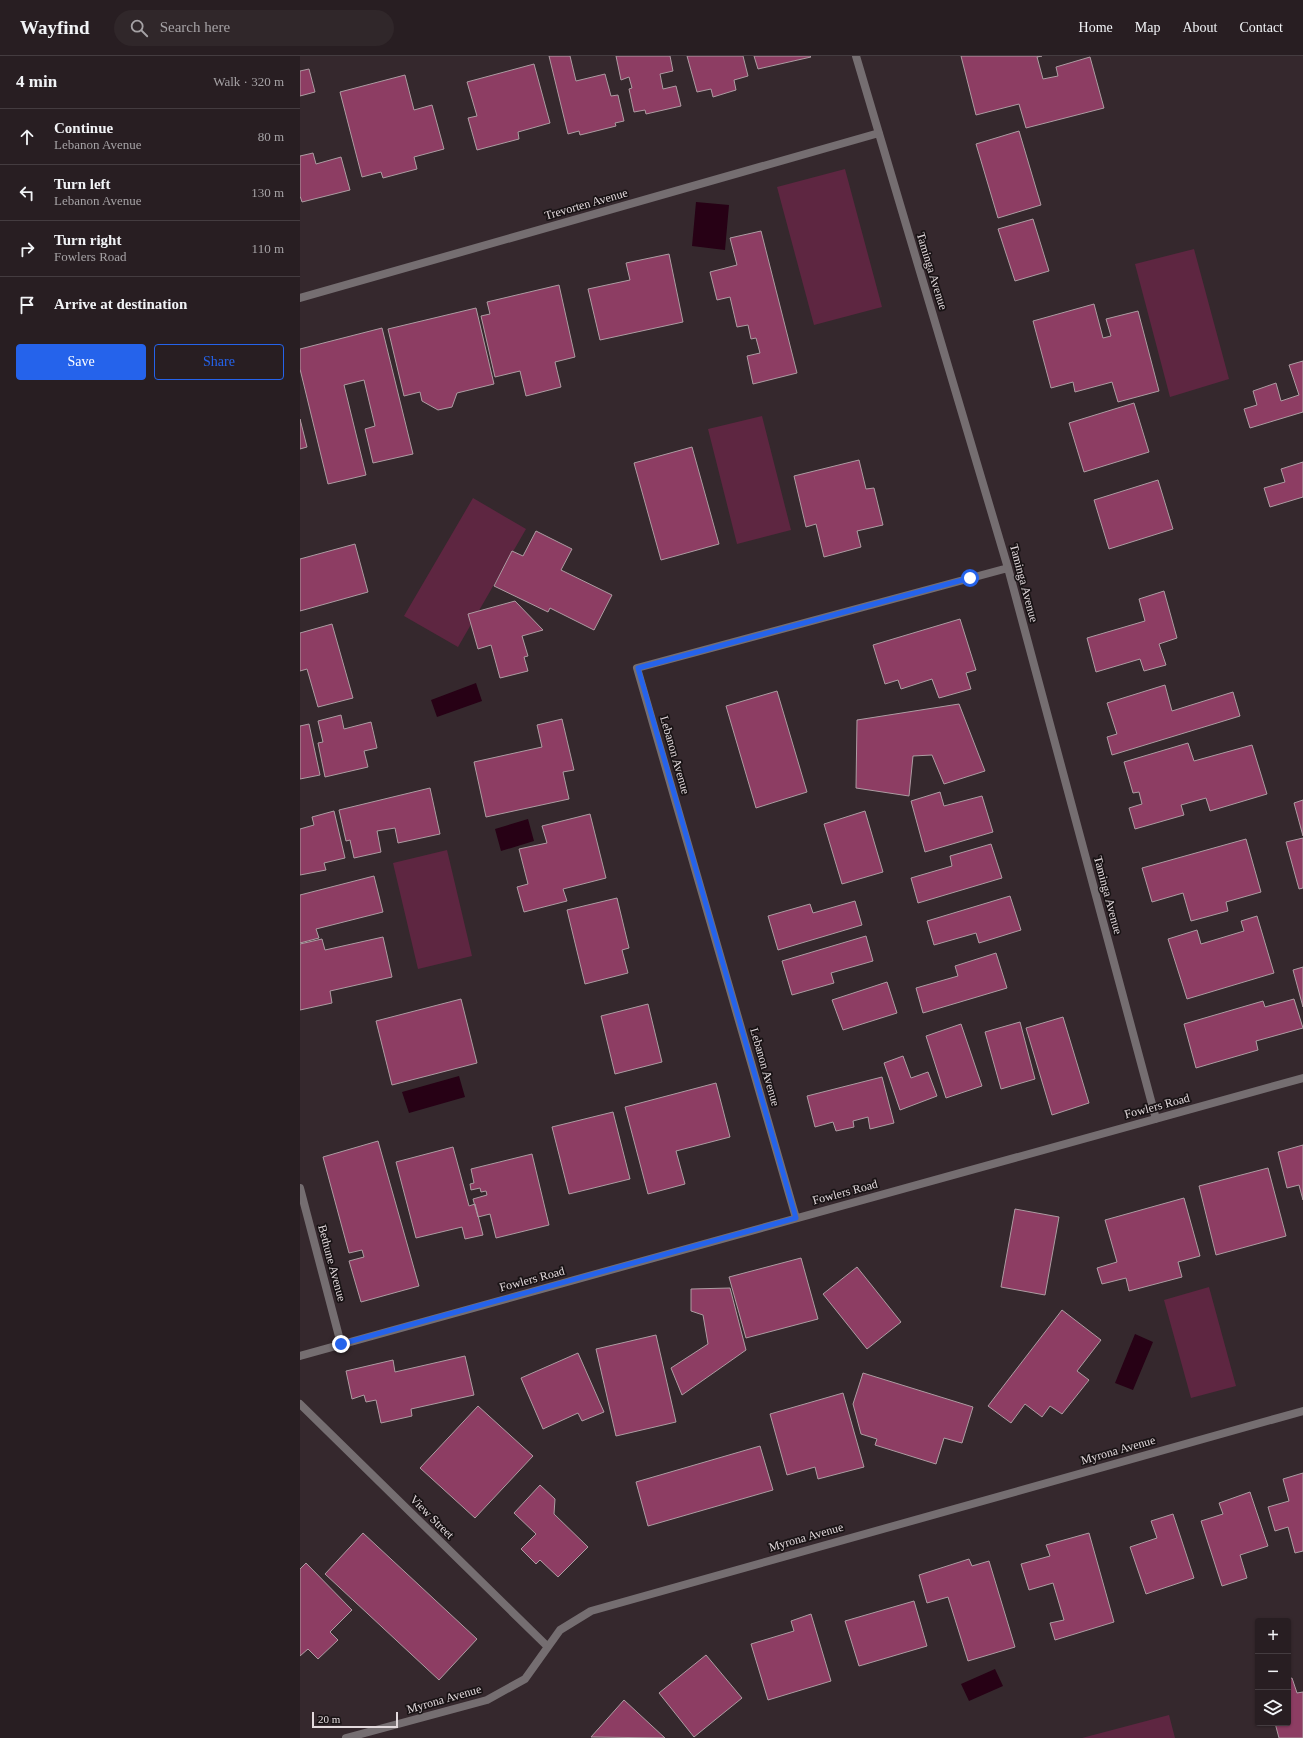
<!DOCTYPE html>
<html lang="en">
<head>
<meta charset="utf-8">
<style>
  body { margin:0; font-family:Georgia,serif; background:#30272a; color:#f1f3f6 }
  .controls { position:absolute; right:12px; bottom:12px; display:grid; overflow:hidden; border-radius:4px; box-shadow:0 1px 3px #0004 }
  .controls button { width:36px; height:36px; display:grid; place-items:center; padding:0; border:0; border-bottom:1px solid #443c40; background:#281e22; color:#f1f3f6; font:20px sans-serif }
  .scale { position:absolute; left:12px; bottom:10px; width:86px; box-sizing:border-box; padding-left:4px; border:2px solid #e2d9dc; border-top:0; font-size:11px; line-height:14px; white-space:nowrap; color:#e2d9dc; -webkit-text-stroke:3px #191315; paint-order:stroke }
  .stop { position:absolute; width:12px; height:12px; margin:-9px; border:3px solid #2563eb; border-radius:50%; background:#fff }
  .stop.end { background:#2563eb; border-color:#fff; box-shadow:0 1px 4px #0008 }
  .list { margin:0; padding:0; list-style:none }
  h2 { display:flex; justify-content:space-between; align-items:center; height:52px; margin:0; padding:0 16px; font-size:17px }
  h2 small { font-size:13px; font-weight:400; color:#a5a2a5 }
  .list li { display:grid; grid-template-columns:26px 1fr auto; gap:12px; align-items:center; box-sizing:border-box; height:56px; padding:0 16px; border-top:1px solid #443c40 }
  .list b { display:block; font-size:15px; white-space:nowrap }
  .list p { margin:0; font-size:13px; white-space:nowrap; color:#a5a2a5 }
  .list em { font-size:13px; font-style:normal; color:#a5a2a5 }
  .actions { display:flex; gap:8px; padding:12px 16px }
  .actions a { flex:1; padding:9px 0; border:1px solid #2563eb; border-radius:4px; text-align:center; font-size:14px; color:#2563eb }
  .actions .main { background:#2563eb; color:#fff }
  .icon { flex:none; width:22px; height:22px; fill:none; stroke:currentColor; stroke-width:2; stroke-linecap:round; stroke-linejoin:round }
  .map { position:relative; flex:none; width:1003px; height:1682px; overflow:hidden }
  header { display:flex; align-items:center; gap:24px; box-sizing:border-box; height:56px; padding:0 20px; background:#281e22; border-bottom:1px solid #443c40 }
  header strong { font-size:19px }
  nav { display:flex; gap:22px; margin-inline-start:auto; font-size:14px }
  .search { width:280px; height:36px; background:#30272a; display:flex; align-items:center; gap:10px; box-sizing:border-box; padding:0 14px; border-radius:22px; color:#a5a2a5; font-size:15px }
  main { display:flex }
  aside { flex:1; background:#281e22 }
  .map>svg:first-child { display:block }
</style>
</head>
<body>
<header>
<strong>Wayfind</strong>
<div class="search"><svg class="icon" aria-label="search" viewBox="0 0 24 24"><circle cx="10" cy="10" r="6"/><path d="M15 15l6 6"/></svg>Search here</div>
<nav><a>Home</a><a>Map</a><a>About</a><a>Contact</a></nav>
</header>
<main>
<aside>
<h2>4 min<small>Walk · 320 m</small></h2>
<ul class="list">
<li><svg class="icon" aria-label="ahead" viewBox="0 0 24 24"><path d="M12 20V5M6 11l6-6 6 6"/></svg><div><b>Continue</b><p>Lebanon Avenue</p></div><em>80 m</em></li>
<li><svg class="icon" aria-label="left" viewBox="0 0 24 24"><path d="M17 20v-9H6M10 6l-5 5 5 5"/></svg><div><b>Turn left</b><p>Lebanon Avenue</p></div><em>130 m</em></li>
<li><svg class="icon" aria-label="right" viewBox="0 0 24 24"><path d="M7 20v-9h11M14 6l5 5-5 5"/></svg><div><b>Turn right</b><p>Fowlers Road</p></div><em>110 m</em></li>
<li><svg class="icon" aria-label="arrive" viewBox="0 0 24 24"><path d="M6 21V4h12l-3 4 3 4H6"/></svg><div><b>Arrive at destination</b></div></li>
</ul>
<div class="actions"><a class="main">Save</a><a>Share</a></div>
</aside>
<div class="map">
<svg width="1003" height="1682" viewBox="0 0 1003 1682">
  <rect width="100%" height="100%" fill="#35282d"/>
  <!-- green -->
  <path fill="#5e2641" d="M545,113L582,251L514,269L477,131Z
    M894,193L929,323L870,341L835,208Z
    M462,360L491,474L437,488L408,373Z
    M173,442L226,473L158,591L104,560Z
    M147,794L172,900L118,913L93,807Z
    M909,1231L936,1330L891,1342L864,1244Z
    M869,1659L875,1682H782Z"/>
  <!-- water -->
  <path fill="#270115" d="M396,146L429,149L425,194L392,190Z
    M176,627L182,645L137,661L131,644Z
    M228,763L234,785L201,795L195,773Z
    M159,1020L165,1041L109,1057L102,1036Z
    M835,1278L853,1286L833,1334L815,1327Z
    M695,1613L703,1630L669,1645L661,1628Z"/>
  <!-- building -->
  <path fill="#8d3d63" stroke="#ad9ca2" d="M249,0H270L276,25L305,18L311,40L318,39L324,65L315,67L316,70L280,79L279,75L268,78Z
    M316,0H370L373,15L360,18L363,33L376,30L381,50L346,58L345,54L334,56L329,33L332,32L329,21L321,24Z
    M387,0H443L448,20L434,24L436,34L413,41L411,33L397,36Z
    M454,0H510L511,1L458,13Z
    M661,0H742L737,1L743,23L758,20L756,11L790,1L804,52L726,72L719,48L676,59Z
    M234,8L250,67L218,76L219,83L177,94L168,62L177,60L167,26Z
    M9,13L15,36L0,40V15Z
    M105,19L114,54L132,49L144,93L114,101L117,113L83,122L81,116L62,121L40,36Z
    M719,75L741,149L698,162L676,88Z
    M13,97L16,108L41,101L50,134L2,146L0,140V100Z
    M733,163L749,215L715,225L698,173Z
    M461,175L497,317L453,328L447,300L460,297L456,282L451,283L448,269L437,271L430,241L417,244L410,216L437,209L430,182Z
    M369,198L383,266L300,284L288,233L330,224L326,207Z
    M259,229L275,301L255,306L261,331L226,340L220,315L195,321L181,260L190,258L187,246Z
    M794,248L803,282L811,280L806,263L838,255L859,335L818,346L812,326L775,336L773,326L751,332L733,265Z
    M176,252L194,328L157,337L152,351L138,354L122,345L120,336L104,340L88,273Z
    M82,272L113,398L73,407L65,373L75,370L64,324L44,329L66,419L28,428L0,313V293Z
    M1003,305V356L950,372L944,353L957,349L953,335L976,327L981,345L999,339L989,309Z
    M834,347L849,396L784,416L769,367Z
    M0,363L7,391L0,393Z
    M392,391L419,488L361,504L334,407Z
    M559,404L566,433L574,432L583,469L557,475L561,491L524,501L516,468L506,471L494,420Z
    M1003,406V441L970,451L964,432L985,426L981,413Z
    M858,424L873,473L809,493L794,444Z
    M236,475L272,493L261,514L312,539L294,574L250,552L248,556L194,530L212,495L223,500Z
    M55,488L68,536L0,555V503Z
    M864,535L877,582L859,588L866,609L844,615L840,603L796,616L787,582L845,565L839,543Z
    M215,545L243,574L222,580L228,600L224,601L228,615L200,622L191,589L178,593L168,558Z
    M660,563L676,614L666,617L671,633L639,642L632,623L601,633L598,624L585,628L573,589Z
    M32,568L53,642L18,651L7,613L0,615V577Z
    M865,629L872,655L933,636L940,660L812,699L807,681L817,678L807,647Z
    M477,635L507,736L456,752L426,650Z
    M659,648L685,715L644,728L632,699L613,700L609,740L556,732L557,664Z
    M41,659L44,673L71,666L77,692L64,695L68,711L25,721L18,687L23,686L18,665Z
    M262,663L274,714L263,716L269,743L186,761L174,706L242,691L237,669Z
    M9,668L20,719L0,723V670Z
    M888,687L894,705L952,689L967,738L910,755L906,742L881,749L884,759L835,773L829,752L842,748L839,736L833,737L824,706Z
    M130,732L140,778L98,787L95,772L77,775L81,796L54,802L50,784L46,785L39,754Z
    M640,736L644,750L682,740L693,776L625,796L611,745Z
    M1003,744V780L994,747Z
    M34,755L45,802L24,807L26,814L0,819V773L14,769L12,761Z
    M565,755L583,816L542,828L524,768Z
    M290,758L306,822L263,833L267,845L224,856L217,831L228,828L219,793L247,787L242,770Z
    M1003,782V832L999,833L986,786Z
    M946,783L961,836L926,846L928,855L891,865L883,837L852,846L842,812Z
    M691,788L702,822L618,847L611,822L652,810L650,800Z
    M74,820L83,856L16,873L19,882L0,887V839Z
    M710,840L721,874L679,887L676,877L634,889L627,865Z
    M317,842L329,892L322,894L328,917L285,928L267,854Z
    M555,845L562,869L478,894L468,860L510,848L513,857Z
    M957,860L974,917L887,943L868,883L897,874L901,888L944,875L941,865Z
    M566,880L573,905L531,917L534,927L492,939L482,905Z
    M83,881L92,921L30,935L32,947L0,954V888L22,883L25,894Z
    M696,897L707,932L623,957L616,932L658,920L655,910Z
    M1003,911V951L993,914Z
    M587,926L597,957L543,974L532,944Z
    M161,943L177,1007L92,1029L76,965Z
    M994,943L1003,972L956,985L958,994L896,1012L884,968L963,945L965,951Z
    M348,948L362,1006L315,1018L301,960Z
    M763,961L789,1047L752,1059L726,972Z
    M720,966L735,1023L701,1033L685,976Z
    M661,968L682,1030L646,1042L626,980Z
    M603,1000L611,1022L628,1016L637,1040L600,1054L584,1007Z
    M582,1021L594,1067L570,1073L568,1061L553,1065L554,1071L536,1075L533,1066L515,1071L507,1040Z
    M416,1027L430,1081L376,1095L385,1128L348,1138L325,1051Z
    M313,1056L330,1123L269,1138L252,1071Z
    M78,1085L119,1230L61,1246L49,1205L64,1201L62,1194L49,1197L23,1101Z
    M1003,1089V1144L999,1129L987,1132L978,1096Z
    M153,1091L169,1150L175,1148L183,1179L165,1183L162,1171L116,1182L96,1106Z
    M232,1098L249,1169L196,1182L190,1158L178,1161L173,1143L187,1139L186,1135L181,1136L180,1132L171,1134L170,1128L174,1127L171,1113Z
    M968,1112L986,1180L916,1199L899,1130Z
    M884,1142L900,1200L878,1206L882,1221L829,1235L826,1222L802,1228L797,1212L817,1206L805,1164Z
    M715,1153L759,1161L745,1239L701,1231Z
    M501,1202L518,1263L446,1282L429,1221Z
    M557,1211L601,1266L567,1293L523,1238Z
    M430,1232L446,1294L382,1339L371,1312L408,1288L403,1259L391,1255V1233Z
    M762,1254L801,1284L777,1315L789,1324L762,1358L750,1350L742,1361L725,1348L711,1367L688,1350Z
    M356,1279L376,1366L316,1380L296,1293Z
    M278,1297L304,1356L282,1365L278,1357L243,1373L221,1322Z
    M165,1300L174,1339L111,1353L112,1360L81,1367L76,1344L66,1346L64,1339L52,1343L46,1315L93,1304L95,1316Z
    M563,1317L673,1351L662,1387L644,1382L636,1408L575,1389L577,1383L561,1378L553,1348Z
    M543,1337L564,1411L518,1423L515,1411L487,1419L470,1358Z
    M178,1350L233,1400L175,1462L120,1412Z
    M460,1390L473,1434L348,1470L336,1426Z
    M1003,1417V1495L995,1497L988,1471L975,1475L968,1451L989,1445L983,1423Z
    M240,1429L255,1443L254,1458L288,1491L258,1521L240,1504L236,1508L221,1493L236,1478L214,1457Z
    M950,1436L968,1490L940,1499L947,1522L922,1530L901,1465L923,1458L919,1447Z
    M873,1458L894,1522L846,1538L830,1491L857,1482L851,1465Z
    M63,1477L177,1583L139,1624L25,1518Z
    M789,1477L814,1566L755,1584L750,1567L764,1564L753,1527L729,1534L721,1508L750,1500L746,1489Z
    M669,1503L672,1510L689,1505L715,1591L668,1605L648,1541L627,1547L619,1519Z
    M6,1507L52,1554L30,1576L38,1584L18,1603L8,1593L0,1600V1513Z
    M614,1545L627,1590L559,1610L545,1565Z
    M511,1558L531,1625L468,1644L451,1588L494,1575L491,1565Z
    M406,1599L442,1642L394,1681L359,1637Z
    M992,1622L997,1637L1003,1636V1682H979L975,1667H988V1623Z
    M324,1644L365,1682L291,1681Z"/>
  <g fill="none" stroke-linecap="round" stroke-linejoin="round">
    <!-- minor -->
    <path stroke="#756e71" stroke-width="8" d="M556,0L708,512L856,1063
      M0,242L579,77
      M0,1132L41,1288
      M496,1162L337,612L708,512
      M0,1300L1003,1022
      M0,1348L247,1590
      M46,1682L187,1644L225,1623L260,1574L291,1555L1003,1355"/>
  </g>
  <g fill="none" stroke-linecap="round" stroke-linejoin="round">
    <!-- route -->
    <path stroke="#2563eb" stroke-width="5" d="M41,1288L496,1162L338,612L670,522"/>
  </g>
  <g text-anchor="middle" stroke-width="3.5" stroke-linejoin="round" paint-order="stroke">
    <!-- street labels -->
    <g font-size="12" fill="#e2d9dc" stroke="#191315">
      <text transform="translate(286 148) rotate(-16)" y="4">Trevorten Avenue</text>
      <text transform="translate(632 215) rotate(73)" y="4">Taminga Avenue</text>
      <text transform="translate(724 527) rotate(75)" y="4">Taminga Avenue</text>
      <text transform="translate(375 699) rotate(74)" y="4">Lebanon Avenue</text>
      <text transform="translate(808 839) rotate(75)" y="4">Taminga Avenue</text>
      <text transform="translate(465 1011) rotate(74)" y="4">Lebanon Avenue</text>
      <text transform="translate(857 1050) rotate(-15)" y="4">Fowlers Road</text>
      <text transform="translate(545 1136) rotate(-15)" y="4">Fowlers Road</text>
      <text transform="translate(32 1207) rotate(75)" y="4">Bethune Avenue</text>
      <text transform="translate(232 1223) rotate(-15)" y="4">Fowlers Road</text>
      <text transform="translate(818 1394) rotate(-16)" y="4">Myrona Avenue</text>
      <text transform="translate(132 1461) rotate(45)" y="4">View Street</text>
      <text transform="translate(506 1481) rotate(-16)" y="4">Myrona Avenue</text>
      <text transform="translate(144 1643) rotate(-16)" y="4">Myrona Avenue</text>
    </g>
  </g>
</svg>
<div class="controls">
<button>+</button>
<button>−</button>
<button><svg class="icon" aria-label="layers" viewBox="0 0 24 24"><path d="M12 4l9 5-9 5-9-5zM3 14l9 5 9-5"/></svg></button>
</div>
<div class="scale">20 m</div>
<div class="stop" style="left:670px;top:522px"></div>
<div class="stop end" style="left:41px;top:1288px"></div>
</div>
</main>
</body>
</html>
